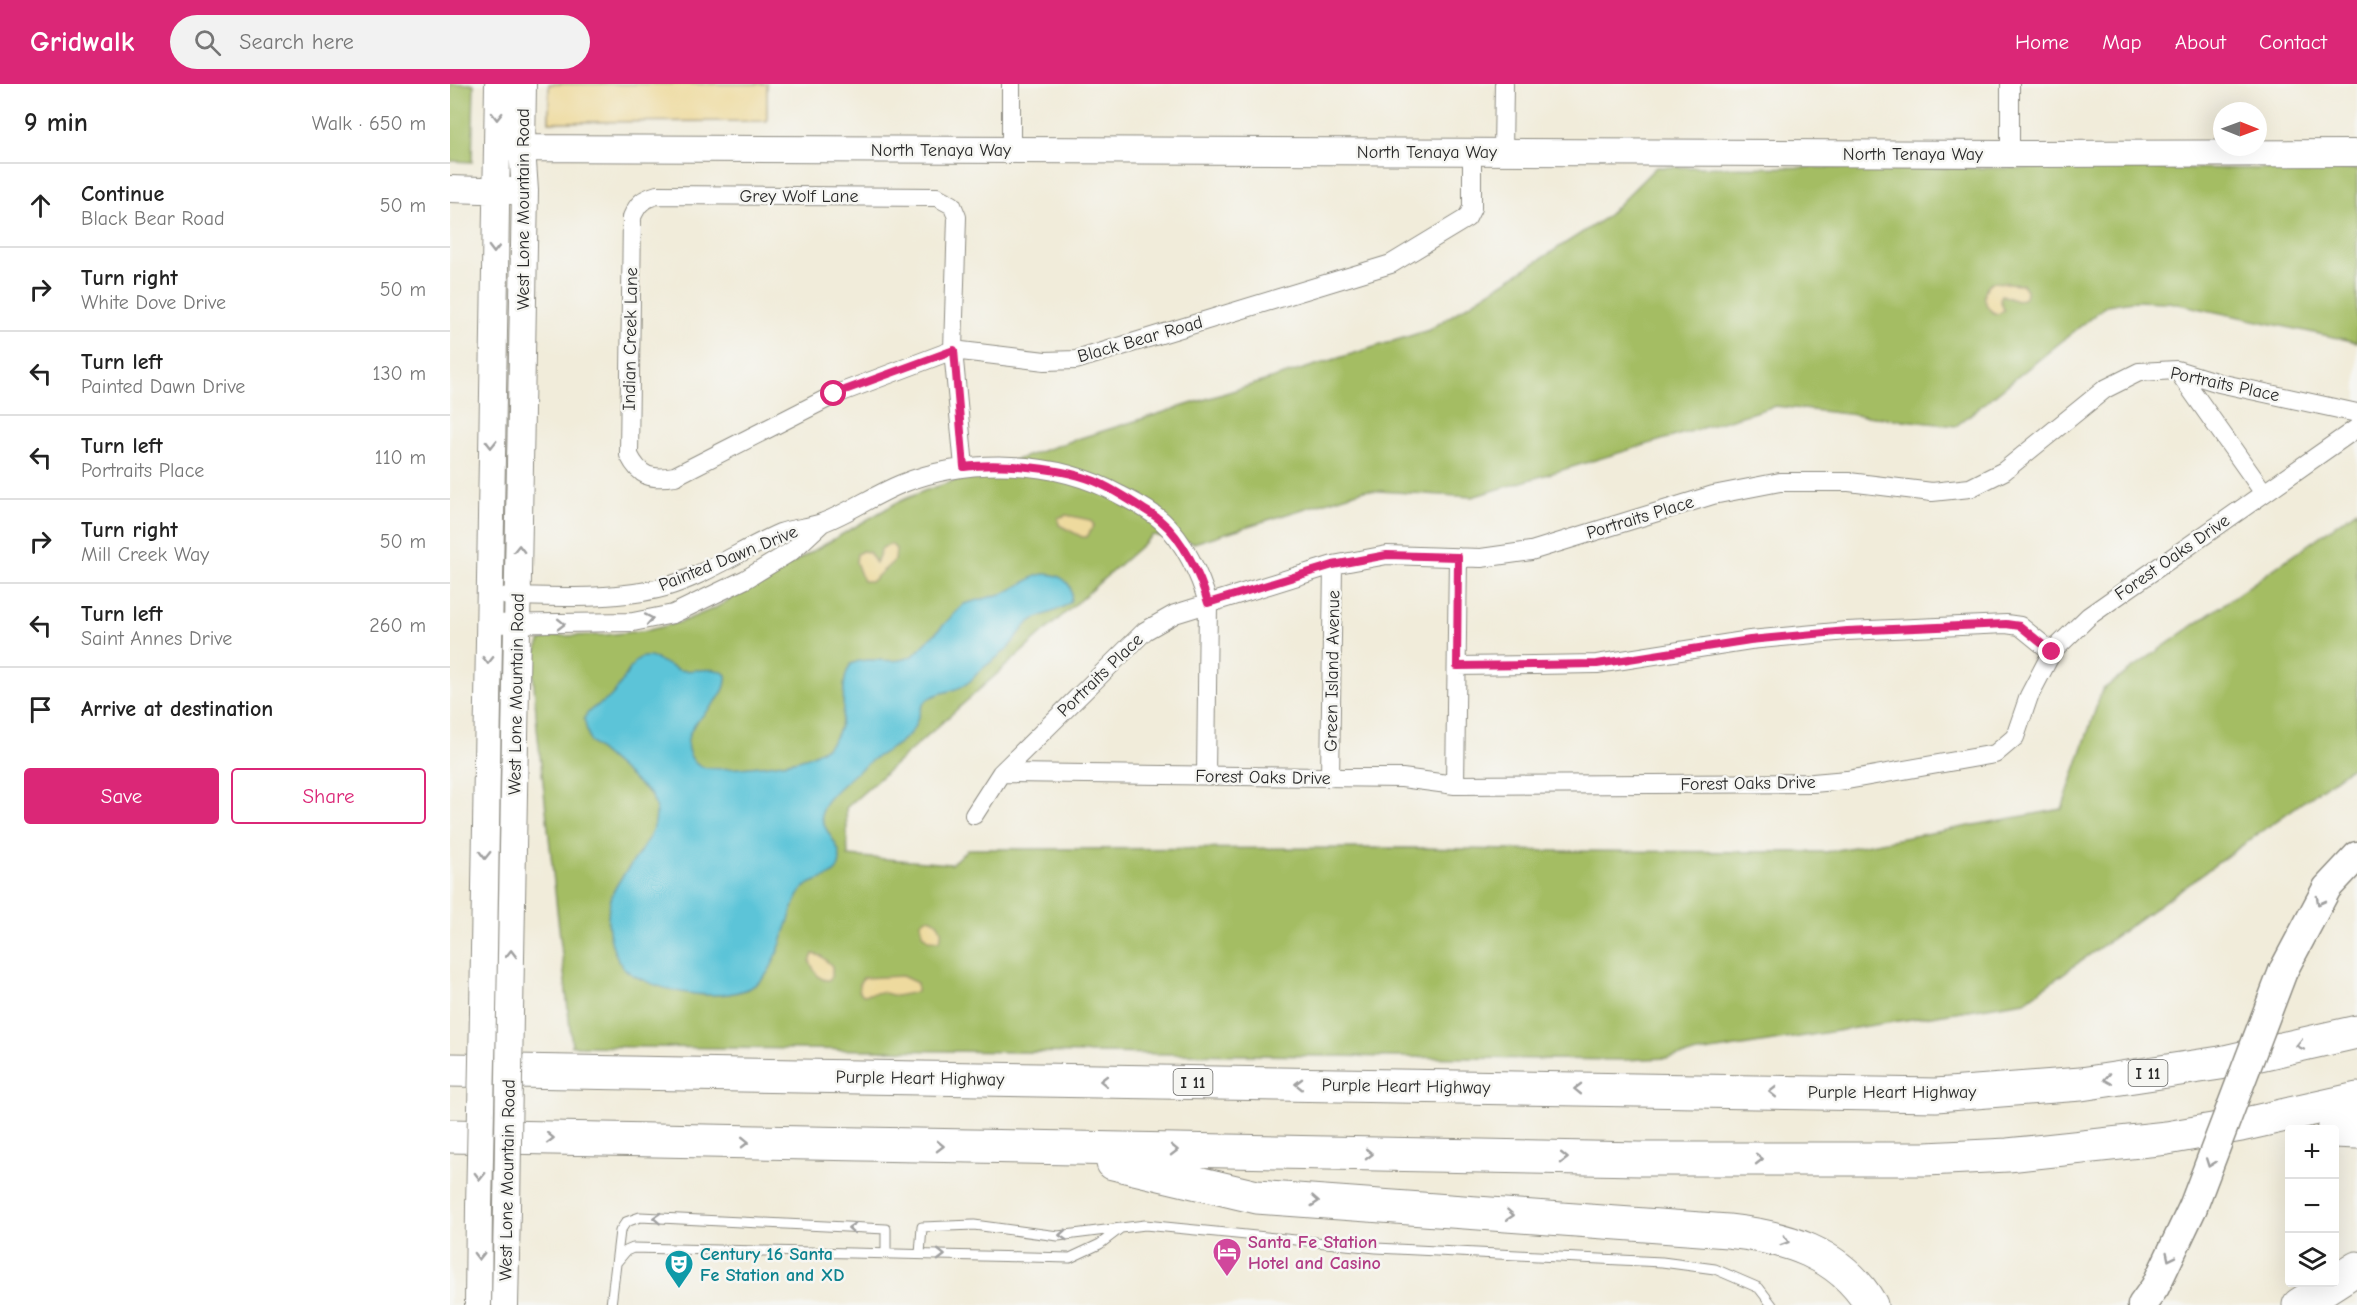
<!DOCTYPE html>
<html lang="en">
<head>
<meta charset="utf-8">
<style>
  body { margin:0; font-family:"Comic Neue",sans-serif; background:#f2f2f2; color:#222 }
  .controls { position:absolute; right:18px; bottom:18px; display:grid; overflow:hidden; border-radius:6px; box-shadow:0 6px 24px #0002 }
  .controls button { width:54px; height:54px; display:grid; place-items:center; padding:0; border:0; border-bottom:2px solid #e0e0e0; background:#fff; color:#222; font:30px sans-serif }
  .compass { position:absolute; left:1763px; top:18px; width:54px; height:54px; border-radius:50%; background:#fff; box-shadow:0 6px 24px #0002; rotate:91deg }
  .stop { position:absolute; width:18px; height:18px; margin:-14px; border:4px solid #db2777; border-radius:50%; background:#fff }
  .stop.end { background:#db2777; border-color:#fff; box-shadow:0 2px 6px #0008 }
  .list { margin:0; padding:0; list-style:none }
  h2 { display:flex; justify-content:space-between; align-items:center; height:78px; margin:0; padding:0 24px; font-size:26px }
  h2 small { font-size:20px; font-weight:400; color:#767676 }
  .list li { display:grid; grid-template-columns:39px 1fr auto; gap:18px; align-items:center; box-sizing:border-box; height:84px; padding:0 24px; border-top:2px solid #e0e0e0 }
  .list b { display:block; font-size:22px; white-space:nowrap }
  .list p { margin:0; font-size:20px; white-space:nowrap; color:#767676 }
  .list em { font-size:20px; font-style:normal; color:#767676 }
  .actions { display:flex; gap:12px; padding:18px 24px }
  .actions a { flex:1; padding:14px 0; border:2px solid #db2777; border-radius:6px; text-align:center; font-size:21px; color:#db2777 }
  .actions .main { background:#db2777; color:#fff }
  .icon { flex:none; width:33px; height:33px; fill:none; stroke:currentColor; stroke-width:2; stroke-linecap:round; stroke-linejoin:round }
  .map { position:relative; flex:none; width:1907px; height:1221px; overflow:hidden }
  header { display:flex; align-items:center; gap:36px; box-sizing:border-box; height:84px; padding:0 30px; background:#db2777; color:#fff }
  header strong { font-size:28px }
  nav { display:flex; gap:33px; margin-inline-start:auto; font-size:21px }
  .search { width:420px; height:54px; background:#f2f2f2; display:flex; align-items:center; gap:15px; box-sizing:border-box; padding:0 21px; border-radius:33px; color:#767676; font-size:22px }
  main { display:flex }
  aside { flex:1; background:#fff }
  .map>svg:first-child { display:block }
</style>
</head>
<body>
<header>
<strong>Gridwalk</strong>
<div class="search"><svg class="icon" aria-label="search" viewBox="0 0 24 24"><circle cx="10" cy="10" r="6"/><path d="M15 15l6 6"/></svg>Search here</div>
<nav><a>Home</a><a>Map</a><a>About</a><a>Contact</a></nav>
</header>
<main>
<aside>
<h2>9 min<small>Walk · 650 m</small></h2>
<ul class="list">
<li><svg class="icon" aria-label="ahead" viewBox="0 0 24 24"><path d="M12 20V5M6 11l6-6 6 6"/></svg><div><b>Continue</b><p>Black Bear Road</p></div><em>50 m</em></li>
<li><svg class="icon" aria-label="right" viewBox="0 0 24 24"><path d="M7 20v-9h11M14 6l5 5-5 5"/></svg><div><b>Turn right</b><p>White Dove Drive</p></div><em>50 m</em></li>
<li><svg class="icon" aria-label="left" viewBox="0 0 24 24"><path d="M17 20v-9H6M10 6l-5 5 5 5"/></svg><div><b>Turn left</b><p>Painted Dawn Drive</p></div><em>130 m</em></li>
<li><svg class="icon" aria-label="left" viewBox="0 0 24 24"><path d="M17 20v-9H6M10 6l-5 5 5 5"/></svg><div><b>Turn left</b><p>Portraits Place</p></div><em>110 m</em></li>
<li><svg class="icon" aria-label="right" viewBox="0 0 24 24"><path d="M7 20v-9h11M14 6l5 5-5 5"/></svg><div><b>Turn right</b><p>Mill Creek Way</p></div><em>50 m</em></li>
<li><svg class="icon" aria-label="left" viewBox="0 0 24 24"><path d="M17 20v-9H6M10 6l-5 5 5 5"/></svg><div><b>Turn left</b><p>Saint Annes Drive</p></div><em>260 m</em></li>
<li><svg class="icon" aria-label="arrive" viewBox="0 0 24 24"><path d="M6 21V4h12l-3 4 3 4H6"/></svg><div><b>Arrive at destination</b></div></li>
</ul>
<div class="actions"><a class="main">Save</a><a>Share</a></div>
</aside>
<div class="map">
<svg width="1907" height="1221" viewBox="0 0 1907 1221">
  <rect width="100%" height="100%" fill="#f6f6f2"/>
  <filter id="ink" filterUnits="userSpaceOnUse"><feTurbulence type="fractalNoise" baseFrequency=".0167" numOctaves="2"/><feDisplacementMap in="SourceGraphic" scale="12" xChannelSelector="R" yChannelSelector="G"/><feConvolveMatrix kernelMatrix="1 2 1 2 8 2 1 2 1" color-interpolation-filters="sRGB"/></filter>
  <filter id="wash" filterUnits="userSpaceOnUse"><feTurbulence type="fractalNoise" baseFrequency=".008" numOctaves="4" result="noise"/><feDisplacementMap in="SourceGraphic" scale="24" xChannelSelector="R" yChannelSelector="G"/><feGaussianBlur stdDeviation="1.35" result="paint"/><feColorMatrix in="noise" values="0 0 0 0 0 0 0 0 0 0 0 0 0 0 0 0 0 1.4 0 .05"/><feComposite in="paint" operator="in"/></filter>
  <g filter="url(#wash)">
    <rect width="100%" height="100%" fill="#f1ecda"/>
    <!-- green -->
    <path fill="#a4bd64" stroke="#687448" stroke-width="1.5" d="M0,0H24L22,78L0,77Z
      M1206,83L1907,85V258L1719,218L1682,217L1657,221L1506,342L1325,322L1022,413L914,406L744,459L703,451L396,724L398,772L501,780L518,765L971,764L1106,767L1376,768L1612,725L1652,606L1907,426V679L1575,917L1217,974L1174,976L122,962L87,644L83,585L85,570L91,556L103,552L155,551L199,546L231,538L265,524L446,419L474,407L624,356L979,246L1155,134Z"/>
    <!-- sand -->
    <path fill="#eeda9e" stroke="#8c8264" stroke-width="1.5" d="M99,0H317V37L99,38Z
      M1542,198L1572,200L1576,206L1575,214L1567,217L1552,211L1550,215L1554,226L1548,230C1533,227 1530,205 1542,198Z
      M616,431L640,436L644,441L637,453H632L609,441L608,434Z
      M441,460L446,465L445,476L422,497H413L406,478L407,470L412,467L419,468L426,479L432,464Z
      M476,834C488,834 495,847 489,857L478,856L472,850L471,838Z
      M363,870L371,872L382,882V892L379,896C368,897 365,887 360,878Z
      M452,892L467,899V908L446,912L431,908L413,911L409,907L410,898L413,894Z"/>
    <!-- water -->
    <path fill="#5cc4d8" stroke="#447882" stroke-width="1.5" d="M595,490C611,490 626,500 620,518C609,529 592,529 580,538C571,545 565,557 557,565C549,573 540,578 532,585C527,589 524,594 519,598C508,608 490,607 478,615C468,622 469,638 462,647C452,660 435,667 422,676C408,687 393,699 381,712C353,740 397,755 389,781C385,797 363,793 353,805C345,815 341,830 337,842C331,857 327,875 318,888C301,915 258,913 231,908C215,905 183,895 173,883C160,865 154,836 161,814C170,783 224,746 200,710L140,658L134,635C139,623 150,622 159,614C172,603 176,586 188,575C202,567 215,582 229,586C243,589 265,580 276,591C279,622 232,634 238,666C240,673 245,681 252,683C270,688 340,680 358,673C365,670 375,665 381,659C402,633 386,602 401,580C422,570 444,583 464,571L514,520L555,509L588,491Z"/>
  </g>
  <g filter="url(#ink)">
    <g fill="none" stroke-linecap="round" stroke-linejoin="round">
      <!-- lane casing -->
      <g stroke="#8e8c82" stroke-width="11">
        <path id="lane" d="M470,1170L472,1143L524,1141L608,1152L695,1141L926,1164L1212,1178L1265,1185L1309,1204L1322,1221
          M166,1179L176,1167L183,1164L620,1174L650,1160L671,1144
          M161,1221L170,1147L176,1138L190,1133L436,1145V1169"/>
      </g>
      <!-- street casing -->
      <g stroke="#8e8c82" stroke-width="20">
        <path id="street" d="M561,67V0
          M1053,68L1054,0
          M1560,70V0
          M1727,286L1814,409
          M514,383L503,266L507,133L502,121L487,113L207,111C193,115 188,119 182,133L179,371C190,393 201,396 225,392L384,311L503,266L595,277L626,276L941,180L1017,134L1022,124V68
          M57,512C106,513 167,516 215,503C256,491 291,466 330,449C344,444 360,444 374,438C400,428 424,411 451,400C519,373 605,375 670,411C684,418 701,427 712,437C734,457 750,491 758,519L756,692
          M38,540L183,538L223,530L296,495L342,467L371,440
          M1007,582L1147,580L1300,556L1397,547L1556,540L1570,542L1602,568
          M551,689L952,694L1005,701L1363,699L1397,696L1545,670L1565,653L1579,612L1602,568L1639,532L1907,344
          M880,694L883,481
          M1005,701L1008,473
          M524,731L551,689L695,547L725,530L883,481L937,471L1031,474L1081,467L1263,411L1330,398H1399L1482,408L1520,404L1554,387L1655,305L1689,288L1727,286L1769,299L1907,329"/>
      </g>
      <!-- secondary casing -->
      <g stroke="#8e8c82" stroke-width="28">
        <path id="secondary" d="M47,64L1560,70L1907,69
          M0,105L62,107
          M33,928L48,0
          M60,928L75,107L72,64L73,0
          M28,1221L29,1123
          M55,1221L57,1124"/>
      </g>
      <!-- primary casing -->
      <g stroke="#8e8c82" stroke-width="31">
        <path id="primary" d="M1833,887L1877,804L1907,772
          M1692,1221L1705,1203L1743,1123"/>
      </g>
      <!-- highway casing -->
      <g stroke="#8e8c82" stroke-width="35">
        <path id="highway" d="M0,986L1486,1011L1631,1000L1770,979L1907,948
          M1884,1047L1907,1048
          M0,1052L1190,1075H1476L1558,1071L1717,1054L1791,1041L1907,1015
          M663,1079L807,1113L1278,1147C1334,1153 1390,1168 1421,1221
          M1849,1221L1907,1184"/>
      </g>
      <!-- lane -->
      <use href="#lane" stroke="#fff" stroke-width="9"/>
      <!-- street -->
      <use href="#street" stroke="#fff" stroke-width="18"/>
      <!-- secondary -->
      <use href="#secondary" stroke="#fff" stroke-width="26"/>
      <!-- primary -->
      <use href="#primary" stroke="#fff" stroke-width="28"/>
      <!-- highway -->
      <use href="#highway" stroke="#fff" stroke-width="33"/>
      <!-- secondary-bridge casing -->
      <g stroke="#8e8c82" stroke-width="28" stroke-linecap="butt">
        <path id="secondary-bridge" d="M29,1123L33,928
          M57,1124L60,928"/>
      </g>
      <!-- primary-bridge casing -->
      <g stroke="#8e8c82" stroke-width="31" stroke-linecap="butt">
        <path id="primary-bridge" d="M1743,1123L1833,887"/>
      </g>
      <!-- secondary-bridge -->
      <use href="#secondary-bridge" stroke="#fff" stroke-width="26"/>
      <!-- primary-bridge -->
      <use href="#primary-bridge" stroke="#fff" stroke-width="28"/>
    </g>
    <!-- one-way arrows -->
    <defs><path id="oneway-chevron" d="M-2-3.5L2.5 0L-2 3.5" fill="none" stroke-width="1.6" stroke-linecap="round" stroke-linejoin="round" transform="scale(1.5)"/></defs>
    <g stroke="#a0a0a0">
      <use href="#oneway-chevron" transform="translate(47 32) rotate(91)"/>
      <use href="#oneway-chevron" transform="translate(44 165) rotate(91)"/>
      <use href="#oneway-chevron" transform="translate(41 360) rotate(91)"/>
      <use href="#oneway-chevron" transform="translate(69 465) rotate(-89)"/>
      <use href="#oneway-chevron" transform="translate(199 535) rotate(-11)"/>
      <use href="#oneway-chevron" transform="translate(111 540) rotate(1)"/>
      <use href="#oneway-chevron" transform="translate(38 576) rotate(91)"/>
      <use href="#oneway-chevron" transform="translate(35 771) rotate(91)"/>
      <use href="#oneway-chevron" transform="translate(1870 817) rotate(118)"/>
      <use href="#oneway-chevron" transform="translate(61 870) rotate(-89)"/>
      <use href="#oneway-chevron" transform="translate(1850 961) rotate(168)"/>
      <use href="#oneway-chevron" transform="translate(1658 995) rotate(171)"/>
      <use href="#oneway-chevron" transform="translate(654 997) rotate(-179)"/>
      <use href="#oneway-chevron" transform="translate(849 1000) rotate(-179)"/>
      <use href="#oneway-chevron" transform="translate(1128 1005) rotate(-179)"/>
      <use href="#oneway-chevron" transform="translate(1323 1008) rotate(-179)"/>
      <use href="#oneway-chevron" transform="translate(100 1054) rotate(1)"/>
      <use href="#oneway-chevron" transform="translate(295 1058) rotate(1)"/>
      <use href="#oneway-chevron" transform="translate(490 1062) rotate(1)"/>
      <use href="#oneway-chevron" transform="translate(724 1066) rotate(1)"/>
      <use href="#oneway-chevron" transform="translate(919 1070) rotate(1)"/>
      <use href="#oneway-chevron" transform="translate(1114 1074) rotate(1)"/>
      <use href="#oneway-chevron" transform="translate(1309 1075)"/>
      <use href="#oneway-chevron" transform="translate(1760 1079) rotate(110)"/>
      <use href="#oneway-chevron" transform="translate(30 1092) rotate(91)"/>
      <use href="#oneway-chevron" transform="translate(865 1117) rotate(4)"/>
      <use href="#oneway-chevron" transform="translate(1060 1131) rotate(4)"/>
      <use href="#oneway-chevron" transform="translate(207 1134) rotate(-177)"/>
      <use href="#oneway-chevron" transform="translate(402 1144) rotate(-177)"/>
      <use href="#oneway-chevron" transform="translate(613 1151) rotate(176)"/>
      <use href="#oneway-chevron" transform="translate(1335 1157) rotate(18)"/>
      <use href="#oneway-chevron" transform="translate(491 1171) rotate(1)"/>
      <use href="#oneway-chevron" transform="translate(29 1172) rotate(91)"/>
      <use href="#oneway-chevron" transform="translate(1720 1173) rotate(116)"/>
    </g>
  </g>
  <g fill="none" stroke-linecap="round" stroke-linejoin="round" filter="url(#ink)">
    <!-- route -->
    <path stroke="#db2777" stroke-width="8" d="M384,310L504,266L514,383C549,378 616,384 649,399C664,406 678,415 692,424C698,428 706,432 711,437C733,455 751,493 758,519L883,481L937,471L1008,473L1007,582L1147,580L1300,556L1397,547L1556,540L1570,542L1602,568"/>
  </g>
  <!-- icons -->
  <defs>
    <g id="hotel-pin" transform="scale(1.5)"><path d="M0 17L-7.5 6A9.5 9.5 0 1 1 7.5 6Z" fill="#d1479c" stroke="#f6f6f2"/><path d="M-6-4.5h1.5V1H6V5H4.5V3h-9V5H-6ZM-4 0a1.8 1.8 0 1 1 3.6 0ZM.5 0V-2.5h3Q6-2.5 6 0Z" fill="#fff"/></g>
    <g id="theatre-pin" transform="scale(1.5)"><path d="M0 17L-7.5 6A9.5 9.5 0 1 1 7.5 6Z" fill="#0f9aa8" stroke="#f6f6f2"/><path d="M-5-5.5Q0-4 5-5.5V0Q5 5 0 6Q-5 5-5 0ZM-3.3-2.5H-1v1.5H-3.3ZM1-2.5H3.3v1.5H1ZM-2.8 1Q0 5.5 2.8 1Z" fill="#fff"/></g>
  </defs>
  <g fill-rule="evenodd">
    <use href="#hotel-pin" x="777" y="1168"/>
    <use href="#theatre-pin" x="229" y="1180"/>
  </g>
  <g text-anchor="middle" stroke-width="5" stroke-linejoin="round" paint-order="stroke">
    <!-- shield labels -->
    <g fill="#f6f6f2" stroke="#686867" stroke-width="1.5">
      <rect x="1678.5" y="976" width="39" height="26" rx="4.5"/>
      <rect x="723.5" y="985" width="39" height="26" rx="4.5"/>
    </g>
    <g font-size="16" font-weight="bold" fill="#2b2b2b">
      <text x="1698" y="995">I 11</text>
      <text x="743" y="1004">I 11</text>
    </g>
    <!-- street labels -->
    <g font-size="18" fill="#2b2b2b" stroke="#f6f6f2">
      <text x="491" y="72">North Tenaya Way</text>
      <text x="977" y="74">North Tenaya Way</text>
      <text x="1463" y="76">North Tenaya Way</text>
      <text x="349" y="118">Grey Wolf Lane</text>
      <text transform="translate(73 125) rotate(-90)" y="6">West Lone Mountain Road</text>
      <text transform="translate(180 255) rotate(-89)" y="6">Indian Creek Lane</text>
      <text transform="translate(690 255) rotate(-16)" y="6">Black Bear Road</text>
      <text transform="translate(1775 300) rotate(12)" y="6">Portraits Place</text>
      <text transform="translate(1190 433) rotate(-17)" y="6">Portraits Place</text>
      <text transform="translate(1722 473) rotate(-35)" y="6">Forest Oaks Drive</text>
      <text transform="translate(278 474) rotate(-22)" y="6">Painted Dawn Drive</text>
      <text transform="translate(882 587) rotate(-89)" y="6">Green Island Avenue</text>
      <text transform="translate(650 591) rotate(-44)" y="6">Portraits Place</text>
      <text transform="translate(66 610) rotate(-89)" y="6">West Lone Mountain Road</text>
      <text transform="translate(813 693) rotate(1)" y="6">Forest Oaks Drive</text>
      <text transform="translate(1298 699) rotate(-1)" y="6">Forest Oaks Drive</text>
      <text transform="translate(470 994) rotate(1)" y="6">Purple Heart Highway</text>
      <text transform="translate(956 1002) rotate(1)" y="6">Purple Heart Highway</text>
      <text x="1442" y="1014">Purple Heart Highway</text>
      <text transform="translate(57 1096) rotate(-89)" y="6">West Lone Mountain Road</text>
    </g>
    <!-- hotel labels -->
    <g font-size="18" font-weight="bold" fill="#b23c85" stroke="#f6f6f2" text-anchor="start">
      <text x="798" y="1164">Santa Fe Station<tspan x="798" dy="21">Hotel and Casino</tspan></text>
    </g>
    <!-- culture labels -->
    <g font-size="18" font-weight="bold" fill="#0d838f" stroke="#f6f6f2" text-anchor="start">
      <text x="250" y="1176">Century 16 Santa<tspan x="250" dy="21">Fe Station and XD</tspan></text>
    </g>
  </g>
</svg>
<div class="controls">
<button>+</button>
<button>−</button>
<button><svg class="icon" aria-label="layers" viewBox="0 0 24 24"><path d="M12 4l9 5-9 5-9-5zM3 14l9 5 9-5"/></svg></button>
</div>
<svg class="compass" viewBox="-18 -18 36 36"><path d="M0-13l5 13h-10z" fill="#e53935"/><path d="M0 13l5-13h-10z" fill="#767676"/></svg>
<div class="stop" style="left:384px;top:310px"></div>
<div class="stop end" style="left:1602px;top:568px"></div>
</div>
</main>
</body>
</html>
